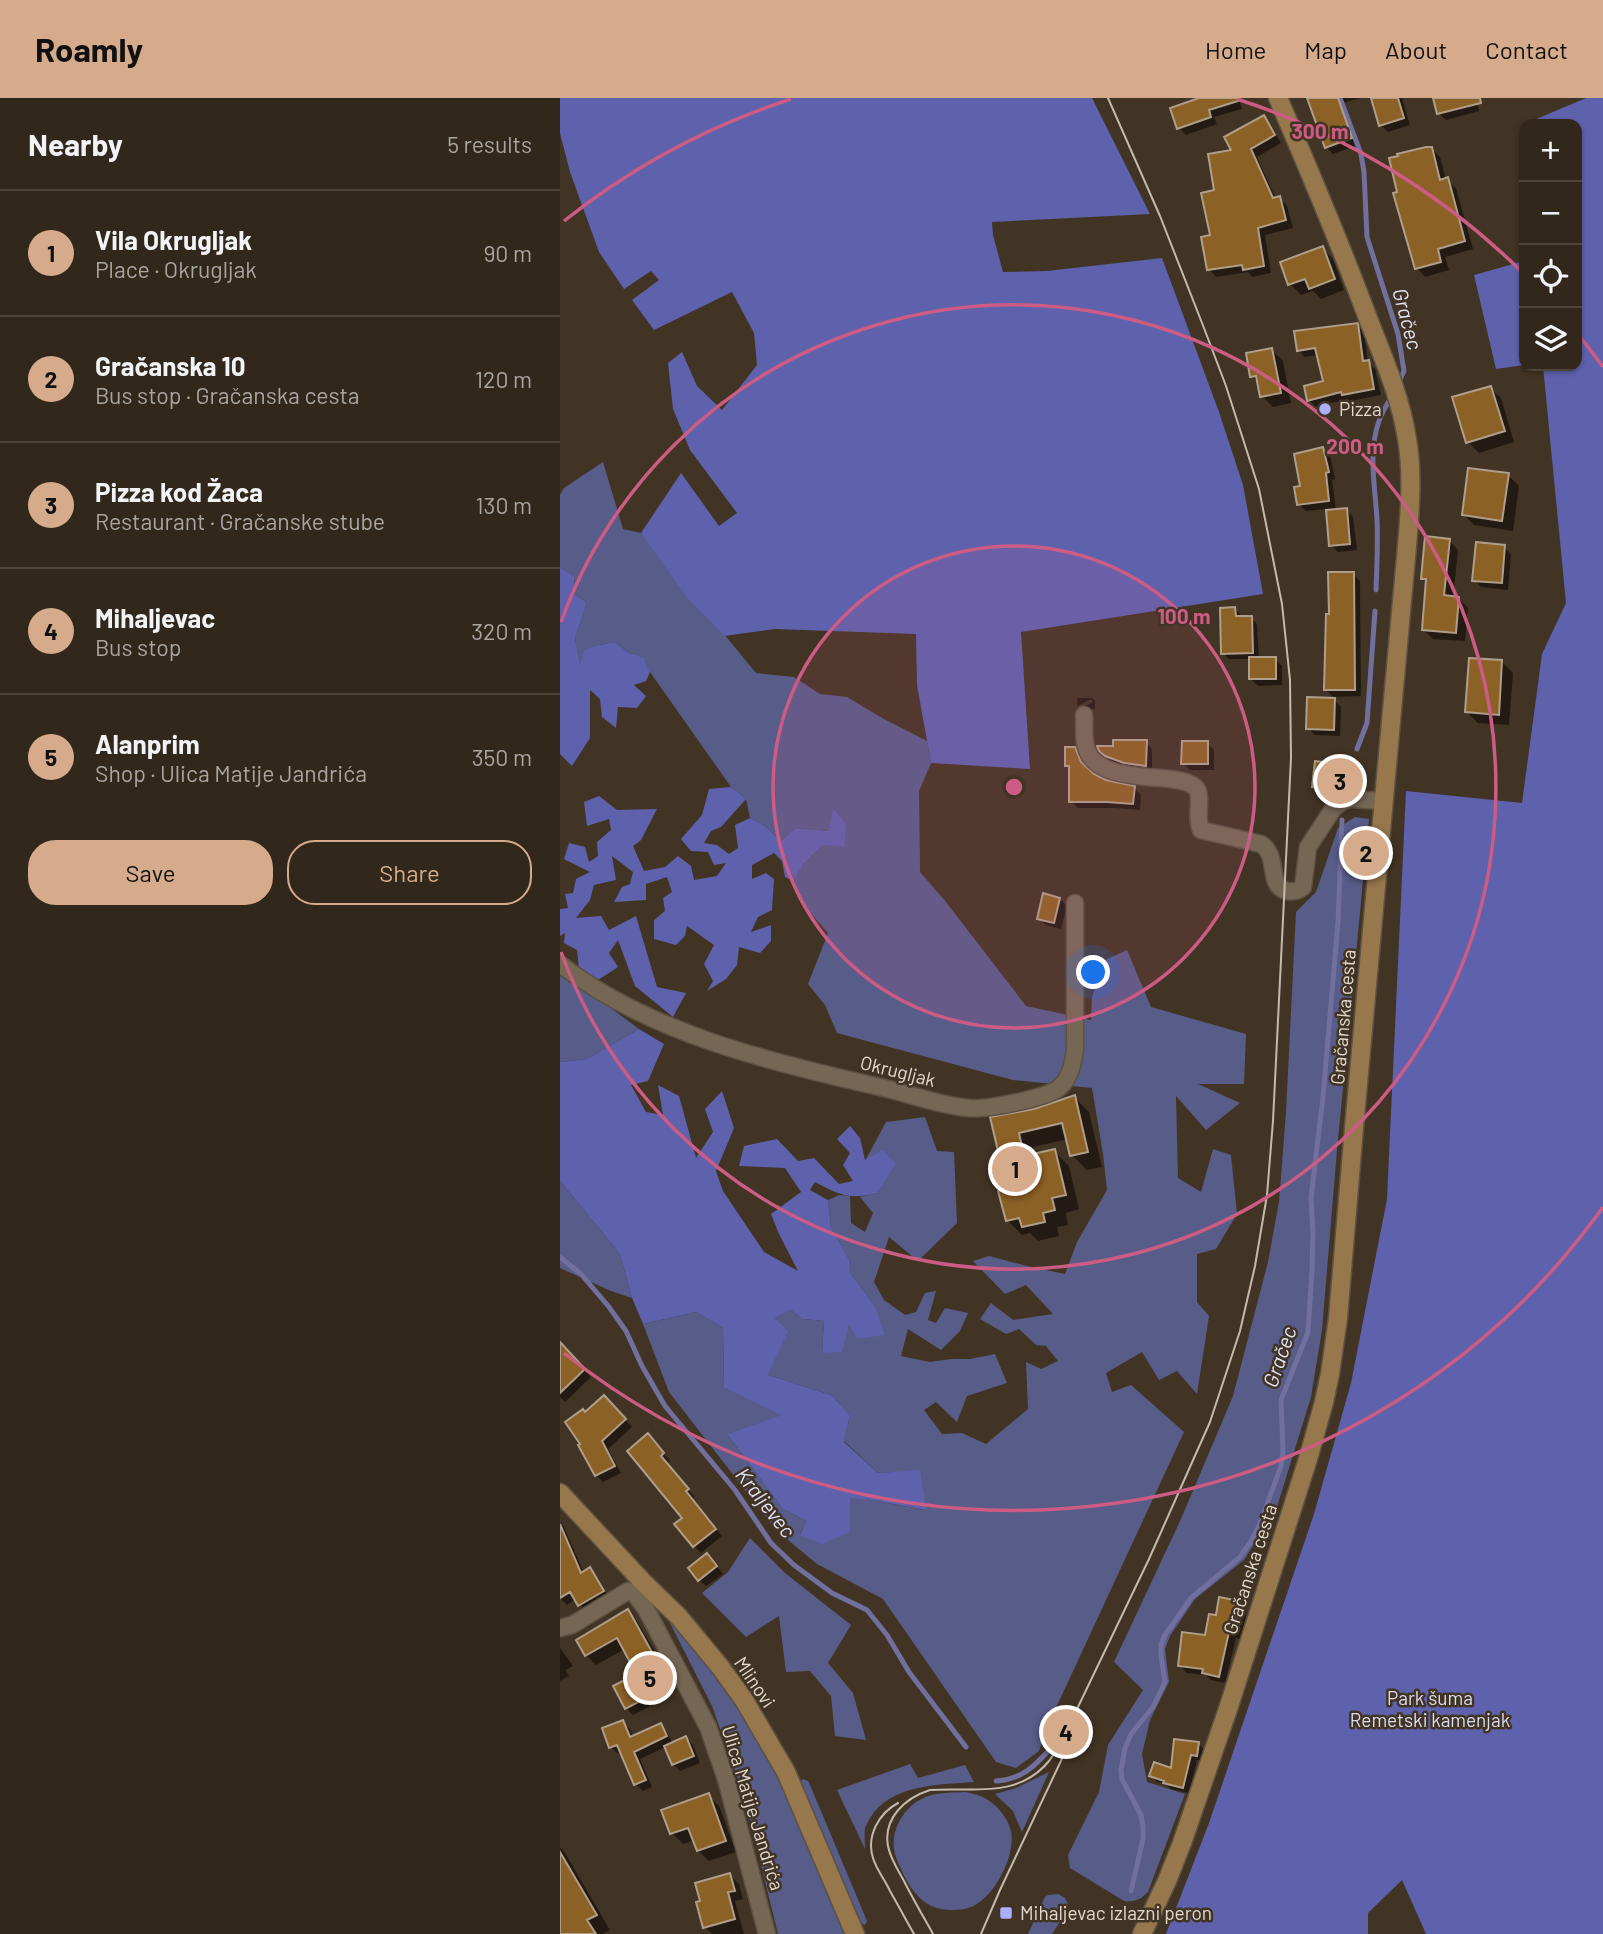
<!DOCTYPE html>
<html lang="en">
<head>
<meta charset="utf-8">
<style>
  body { margin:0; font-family:Barlow,sans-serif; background:#3d3328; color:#f1f3f6 }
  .controls { position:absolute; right:21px; top:21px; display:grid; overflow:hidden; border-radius:14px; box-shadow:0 2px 5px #0004 }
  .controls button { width:63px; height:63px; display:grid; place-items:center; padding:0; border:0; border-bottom:2px solid #4d443a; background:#32271b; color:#f1f3f6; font:35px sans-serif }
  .you { position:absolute; left:534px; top:875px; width:24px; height:24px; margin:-18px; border:5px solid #fff; border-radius:50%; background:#1a73e8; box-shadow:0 0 0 10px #1a73e833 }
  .badge { display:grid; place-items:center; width:46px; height:46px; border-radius:50%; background:#d6ab8b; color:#111; font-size:23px; font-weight:700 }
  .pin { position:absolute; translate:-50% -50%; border:4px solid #fff; box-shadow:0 2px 7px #0006 }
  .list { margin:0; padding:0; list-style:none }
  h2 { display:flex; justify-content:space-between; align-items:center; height:91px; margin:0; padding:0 28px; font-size:30px }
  h2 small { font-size:23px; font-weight:400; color:#a8a5a3 }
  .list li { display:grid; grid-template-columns:46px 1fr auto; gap:21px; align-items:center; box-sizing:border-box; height:126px; padding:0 28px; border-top:2px solid #4d443a }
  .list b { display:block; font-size:26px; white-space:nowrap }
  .list p { margin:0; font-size:23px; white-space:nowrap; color:#a8a5a3 }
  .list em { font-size:23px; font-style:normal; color:#a8a5a3 }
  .actions { display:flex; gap:14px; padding:21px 28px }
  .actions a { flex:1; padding:16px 0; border:2px solid #d6ab8b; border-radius:28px; text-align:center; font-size:24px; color:#d6ab8b }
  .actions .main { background:#d6ab8b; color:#111 }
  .icon { flex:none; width:38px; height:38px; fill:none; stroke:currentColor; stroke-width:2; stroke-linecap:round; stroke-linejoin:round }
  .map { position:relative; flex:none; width:1043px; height:1836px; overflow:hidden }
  header { display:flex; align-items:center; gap:42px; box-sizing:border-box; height:98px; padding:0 35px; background:#d6ab8b; color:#111 }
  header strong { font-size:33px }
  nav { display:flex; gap:38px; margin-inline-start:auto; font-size:24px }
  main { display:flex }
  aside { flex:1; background:#32271b }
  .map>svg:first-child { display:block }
</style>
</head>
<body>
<header>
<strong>Roamly</strong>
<nav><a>Home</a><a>Map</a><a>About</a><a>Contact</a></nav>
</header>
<main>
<aside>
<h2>Nearby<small>5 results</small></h2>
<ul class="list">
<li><span class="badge">1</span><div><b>Vila Okrugljak</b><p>Place · Okrugljak</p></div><em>90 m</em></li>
<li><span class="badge">2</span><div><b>Gračanska 10</b><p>Bus stop · Gračanska cesta</p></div><em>120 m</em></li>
<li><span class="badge">3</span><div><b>Pizza kod Žaca</b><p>Restaurant · Gračanske stube</p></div><em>130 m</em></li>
<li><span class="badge">4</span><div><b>Mihaljevac</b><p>Bus stop</p></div><em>320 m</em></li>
<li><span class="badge">5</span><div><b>Alanprim</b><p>Shop · Ulica Matije Jandrića</p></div><em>350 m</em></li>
</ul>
<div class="actions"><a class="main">Save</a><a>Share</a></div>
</aside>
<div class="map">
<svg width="1043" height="1836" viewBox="0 0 1043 1836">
  <rect width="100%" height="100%" fill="#423424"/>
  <!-- green -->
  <path fill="#585c89" d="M43,364L63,431L81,435L196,575L234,579L260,596L287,599L322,620L367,643L371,665L359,693L360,774L386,804L466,908L531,922L532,899L545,862L567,852L591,909L686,936L684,986H638L680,1005L646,1032L616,998L618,1080L641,1094L653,1051L671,1057L677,1116L656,1151L637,1156V1204L649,1218L637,1296L617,1273L599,1282L582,1254L546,1275L552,1294L571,1287L624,1334L495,1612L479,1653L456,1670L436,1664L323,1501L257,1466L216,1432L109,1294L83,1226L136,1214L163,1230L164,1290L222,1317L167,1336L223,1411L246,1423L240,1436L289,1399L311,1402L365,1412L359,1373L318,1375L284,1343L290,1317L271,1297L208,1277L227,1233L215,1220L231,1212L242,1221L264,1223L262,1255L289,1225L315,1208L291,1176L289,1161L271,1129L268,1102L279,1097L290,1098L291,1125L305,1134L313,1115L300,1099L317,1095L322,1052L305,1063L326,1024L365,1019L377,1053L394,1054L397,1125L358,1163L329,1139L314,1184L324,1202L345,1217L356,1214L365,1195L376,1193L368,1222L376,1225L385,1210L408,1215L400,1233L381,1252L348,1231L341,1258L370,1264L391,1261H410L435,1256L447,1285L407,1298L397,1324L376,1304L364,1312L382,1336L402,1335L426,1346L468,1311L466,1264L481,1271L498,1263L486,1248L476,1247L459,1231L446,1236L420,1221L431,1205L453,1222L493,1216L466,1187L445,1196L413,1163L429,1158L467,1168L505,1176L517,1144L547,1092L543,1056L532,990L453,982L277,935L265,907L248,886L268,835L240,803L234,783L243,767L263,747L269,733L235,730L221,743L204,727L190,720L186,701L171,689L90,574L82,559L69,555L55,544L38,547L20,570L15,540L27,505L15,496L14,478L0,469V397L4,390Z
    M795,719L809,721L777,1052L762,1232L751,1299L708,1438L700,1437L684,1462L635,1501L610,1538L605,1551L609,1584L590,1622L582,1656L587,1684L625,1696L588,1794C580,1802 575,1804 564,1803L510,1770L508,1757L539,1694L548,1647L583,1592L554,1564L621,1421L673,1298L708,1164L719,1104L726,1014L736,814L756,794L778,730Z
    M0,872L79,931L27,961L0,964Z
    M0,1083L60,1156L72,1200L51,1193L0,1170Z
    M190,1440L225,1475L291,1527L268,1565L293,1595L306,1642L275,1638L271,1598L250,1573L226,1574L219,1518L186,1539L142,1495L168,1474Z
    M111,1521L174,1600L220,1680L286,1836H218L184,1698L152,1608L109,1523Z
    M350,1666L358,1680L405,1667L414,1684C378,1687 331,1686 310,1720C309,1722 306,1727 305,1730C304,1736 305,1745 305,1751L277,1692Z
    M489,1674L462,1734L453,1713L435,1696L456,1690Z
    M243,1681L248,1683L250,1687L307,1823L305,1827L300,1825L241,1686V1683Z
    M405,1694C410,1695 416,1696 420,1698C434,1703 448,1719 451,1733C456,1758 434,1800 411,1809C404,1812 396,1812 389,1812C371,1811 360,1803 350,1788C345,1780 339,1768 336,1759C327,1733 346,1703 372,1697C383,1694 394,1695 405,1694Z
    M498,1796L505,1800L508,1806L507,1813L492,1836H468L485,1799L488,1797Z"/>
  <!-- forest -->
  <path fill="#5e61ac" d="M0,0H532L590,116L432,124L433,137L443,174L487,173L602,160L659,314L683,387L703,496L461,534L470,671L371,665L357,587L356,536L215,531L164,538L126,498L81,435L121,375L159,428L177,415L130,352L113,311L108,265L122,254L137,288L162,312L197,267L194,235L172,194L94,232L72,202L99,182L91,173L64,191L39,154L10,74L0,35Z
    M1026,0H1043V1836H866L842,1782L808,1815V1836H606L649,1725L754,1416L791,1285L827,1101L846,693L962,705L982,556L1006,505L983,268H1017V26L967,25Z
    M964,163V267L936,271L914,177Z
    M0,469L14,478L15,496L27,505L15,540L20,567L25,552L38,547L55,544L69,555L83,559L90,574L86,583L74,587L86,598L77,610L58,609L56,630L42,619L40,601L30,592V640L12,668L0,656Z
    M171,689L186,701L161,729L151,733L144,745L157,747L169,756L178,750L175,727L190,720L204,727L221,743L235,730L269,733L273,711L286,726L284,749L263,747L243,767L234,783L225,779L222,763L214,755L192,767V781L206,775L214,781L212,812L198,819L191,834L211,827V843L200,855L179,849L177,867L166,881L147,893L153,883L144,866L154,847L127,828L125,838L116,847L94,841V822L105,813L103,800L112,794L107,779L86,786V802L54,804L62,789L70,786L73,774L52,758L56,782L34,787L30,802L16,820L41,818L49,832L76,818L97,889L126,895L113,919L75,888L58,842L49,855L58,869L38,882L19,871L17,852L4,845L5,835L0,838V811L8,810L5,796L13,795L16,781L30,774L4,761L9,745L25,749L29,764L38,758L37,744L51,732L49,721L27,728L24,704L39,698L57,712L97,711L81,742L73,748L84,773L105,769L118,758L131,768L134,782L157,778L166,765L154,767L148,754L131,753L121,741L142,717L149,691Z
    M79,931L104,946L88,983L71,987L86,1014L103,1017L98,987L119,998L136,1060L153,1034L145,1011L162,993L174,1030L156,1073L163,1093L204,1154L238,1173L219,1136L211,1116L241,1094L225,1070L179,1068L184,1048L217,1041L238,1063L254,1060L279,1086L293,1083L283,1067L290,1055L277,1041L290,1028L300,1040L305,1062L322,1052L336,1065L317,1095C288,1102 280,1097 255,1084L250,1092L268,1102L271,1129L289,1161L291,1176L315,1208L325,1237L297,1241L289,1226L282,1254L262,1255L264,1223L242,1221L231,1212L215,1220L228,1233L208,1277L271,1297L290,1317L284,1344L318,1375L360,1372L366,1412L311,1402L290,1400V1434L262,1446L240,1437L246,1423L223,1411L167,1336L221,1317L164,1290L163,1230L136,1214L83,1226L72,1200L60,1156L0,1083V964L27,961Z"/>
  <!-- shadow -->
  <path fill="#0007" d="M644,0H678L682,11L654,19L657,26L626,37L619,30Z
    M748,0H800L783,5L798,47L773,56L766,49Z
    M813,0H842L850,27L828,34L821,27Z
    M875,0H916L919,13L886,22L879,15Z
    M703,19L711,27L721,45L697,59L716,101L720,100L727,108L733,130L705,137L711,175L692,179L688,174L656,179L649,171L656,94L674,54Z
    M872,51L880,59L886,82L896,90L913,151L885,159L889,172L865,179L857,170L839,95L840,59Z
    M762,150L773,161L784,192L761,201L753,193L741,197L730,186Z
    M797,227L804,234L808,264L815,271L821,297L790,303L788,301L756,309L749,302L765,284L759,257L745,259L738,252Z
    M712,252L723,263L731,305L713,309L702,298L700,286L692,279Z
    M930,290L941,300L954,344L919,355L908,344Z
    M763,351L770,358L775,381L772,382L776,412L786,411L793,419L797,452L778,454L771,447L767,411L746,413L738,406L743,390Z
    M948,377L959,388L953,433L914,427L903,416Z
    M889,442L898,452L893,500L899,501L908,510L905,543L873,541L863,532L867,485L862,480Z
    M944,449L951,456L948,492L921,489L914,482Z
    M793,476L800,483L801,598L773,599L766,592L771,518Z
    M675,511L681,517V520H691L697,526L699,561H715L722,568V587L698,588L691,581V561H669L663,555Z
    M942,564L953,575L949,627L918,625L907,614Z
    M517,600H532L535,603V612L528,609L520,613L518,612L533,604L531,601L518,608V611Z
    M774,602L781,609L780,638L755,637L748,630Z
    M586,644L592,651V673L561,668L553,664L546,657L555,650Z
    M647,645L654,652V672H630L623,665Z
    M514,651L522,658L528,672L546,684L574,690L581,697L580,712L555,710H518L511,703V671L507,667Z
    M786,668L793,675L789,699L761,696L754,689Z
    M500,801L507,808L501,831L486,827L479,820Z
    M514,999L529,1014L542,1069L527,1072L512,1057L508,1041L473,1049L475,1058L494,1053L509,1068L519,1111L506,1115L508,1127L497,1129L499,1138L478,1143L470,1135L462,1137L447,1122L449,1092L432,1021L474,1013Z
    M6,1253L31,1279L5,1304L0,1299V1259Z
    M51,1306L72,1329L48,1351L61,1375L43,1384L36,1377L26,1316Z
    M95,1345L110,1363L106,1366L135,1399L132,1401L162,1438L141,1455L134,1448Z
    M0,1424L3,1427L24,1475L30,1472L37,1479L49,1500L26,1514L16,1501L7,1507L0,1500Z
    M154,1465L163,1476L146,1488L139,1482Z
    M680,1505L687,1512L681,1542L676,1540L665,1585L651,1582L646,1577L627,1575L620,1568L646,1539L657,1519Z
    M68,1513L77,1523L101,1564L80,1576L87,1583L98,1604L73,1617L66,1610L55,1589L82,1575L72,1565L65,1551L36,1567L26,1557Z
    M0,1550L13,1568L6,1572L9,1578L0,1583Z
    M63,1624L70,1631L73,1639L100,1627L107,1634L113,1646L126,1640L133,1647L140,1665L120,1673L113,1666L106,1649L80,1661L92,1689L83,1693L76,1686L62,1655L58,1656L51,1649Z
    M638,1645L644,1652L643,1663L637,1662L629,1695L611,1691L607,1687L597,1684L591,1678L612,1672Z
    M148,1697L159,1708L176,1754L149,1763L138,1753L135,1742L123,1746L112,1735Z
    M0,1749L5,1755L50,1832L43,1836H0Z
    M170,1777L179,1786L183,1801L175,1803L184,1836H152L145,1829Z"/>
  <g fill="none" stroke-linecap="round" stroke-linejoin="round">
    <!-- stream -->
    <path stroke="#716f9e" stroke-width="5" d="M780,0L801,56L804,74L807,139L838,236L844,273L838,286
      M816,492C817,469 818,445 817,421C815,389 808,354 819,323C822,314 827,306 832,298
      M797,651L807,625L815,513
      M0,1159L21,1176L49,1209L66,1233L82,1268L105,1308L175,1392L211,1445L234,1467L272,1495L307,1512L327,1537L349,1574L406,1649
      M436,1683C461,1682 475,1668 491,1650
      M571,1793L583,1741V1729L581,1717L562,1681L561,1672L565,1650L571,1636L593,1609L605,1584L601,1558V1547L605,1537L631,1500L680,1459L690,1445L699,1428L721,1368L723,1354L721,1302L748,1234L752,1173L753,1135L751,1100L763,999L778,824L782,722"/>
  </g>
  <!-- building -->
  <path fill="#8c6125" stroke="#ae9e8b" stroke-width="2" d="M639,0H678V3L649,12L651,19L617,31L610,10Z
    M747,0H778L792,40L765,50Z
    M811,0H838L844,20L819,28Z
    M873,0H920L921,5L877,16Z
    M704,17L715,37L691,51L713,100L720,98L726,122L698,130L704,168L683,172L682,167L647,172L641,139L650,137L641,95L654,92L648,56L671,52L664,39Z
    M866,49H872L880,82L888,79L905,143L878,151L881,164L855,171L833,95L837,94L829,60L838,58L837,56Z
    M763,148L775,181L749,191L745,181L728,187L720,164Z
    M798,225L803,263L809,262L814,291L782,297L781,294L747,303L744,288L763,283L755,250L737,253L734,233Z
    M712,250L721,295L700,299L696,278L690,279L686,255Z
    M931,288L945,333L906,345L892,299Z
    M763,349L769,374L766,375L769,403L737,407L734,389L740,388L734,356Z
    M908,370L949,375L942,423L902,417Z
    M787,410L790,446L769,448L766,412Z
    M865,438L890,441L884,497L899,499L896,535L862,532L866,481H861Z
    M916,444L945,447L942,485L912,483Z
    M768,474H794L795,592H764L766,516H769Z
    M675,509L676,518H692L693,555L661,556L660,510Z
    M689,559H716V581H689Z
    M909,560L942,562L939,617L905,614Z
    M747,599L775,600L774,632L746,631Z
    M553,642H587L586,668L564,665L545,658L539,653L537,648H553Z
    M622,643H648V666H621Z
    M505,649H515L521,664L534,676L546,682L575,688L573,706L547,704H509V668H505Z
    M755,663L787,667L784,692L752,689Z
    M483,795L500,800L494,825L477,821Z
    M515,997L528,1054L510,1058L502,1025L459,1035L464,1058L495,1051L506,1097L492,1100L495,1112L483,1115L485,1124L462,1129L459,1120L446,1123L438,1093L447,1091L430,1019L474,1011Z
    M0,1244L25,1271L0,1295Z
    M44,1297L66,1321L42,1343L55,1368L35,1378L18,1347L20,1346L5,1324L23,1311L25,1314Z
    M88,1335L104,1355L101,1358L129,1391L126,1393L156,1431L133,1449L114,1426L122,1420L67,1353Z
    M0,1426L21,1475L30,1469L44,1493L18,1508L10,1494L0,1500Z
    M147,1455L157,1468L138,1483L128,1470Z
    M659,1499L680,1503L674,1535L669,1534L659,1579L642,1575L643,1571L618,1568L622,1534L645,1537L649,1516L656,1517Z
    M68,1511L92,1554L71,1566L57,1540L25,1558L16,1542Z
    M80,1574L92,1597L65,1611L53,1588Z
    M63,1622L70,1639L101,1625L107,1638L74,1654L86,1682L74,1687L57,1647L49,1650L42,1630Z
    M126,1638L134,1658L112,1667L104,1648Z
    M614,1641L639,1644L637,1658L631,1657L623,1690L603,1685L604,1683L589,1678L594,1664L611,1670Z
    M149,1695L166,1743L137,1753L128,1730L110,1736L101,1712Z
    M0,1754L37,1817L27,1822L36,1836H0Z
    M170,1775L175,1793L168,1794L175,1821L143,1830L136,1804L140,1803L135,1785Z"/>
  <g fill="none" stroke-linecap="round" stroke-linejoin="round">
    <!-- minor casing -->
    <g stroke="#5c5143" stroke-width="19">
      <path id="minor" d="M524,617C525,627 523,639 526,649C533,680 586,678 611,681C618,682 631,684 636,690C643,698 635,720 641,732L701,746C720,758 706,788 727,793C735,794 738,793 743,789L748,749L773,711L782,704L790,701L824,703
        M0,866C88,935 213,965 320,989C350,996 378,1007 408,1010C425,1012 489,1000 500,989C511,979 514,963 515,949V805
        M0,1530L12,1527L68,1493L74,1495L86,1511L148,1629L166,1681L207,1836"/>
    </g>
    <!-- secondary casing -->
    <g stroke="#5c5143" stroke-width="21">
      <path id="secondary" d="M0,1395L83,1484L119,1519L161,1570L184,1602L226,1674L295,1836
        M582,1836L607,1783L622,1745L669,1608L748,1361L764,1304L770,1276L778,1220L794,1030L847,448C850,413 853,375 847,341C841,301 824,261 809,223C781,148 750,74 718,0"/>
    </g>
    <!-- minor -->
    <use href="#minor" stroke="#766755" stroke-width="16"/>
    <!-- secondary -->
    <use href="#secondary" stroke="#97774c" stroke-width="18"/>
    <!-- tram -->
    <path stroke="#c3baaf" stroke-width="2" d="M338,1705C319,1715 306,1738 313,1760C316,1771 325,1782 330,1793C338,1807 346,1822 354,1836
      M373,1836C363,1818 353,1801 344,1783C338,1772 330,1760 328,1748C323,1720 345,1700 370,1692C413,1689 458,1701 489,1663C496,1654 501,1644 506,1634L589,1461L650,1324L680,1233L695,1168L707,1097L713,1023L731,660L730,582L722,506L699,391L666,288L644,230L600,118L548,0
      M421,1836L440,1792L508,1648"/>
  </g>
  <!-- distance rings -->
  <circle cx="454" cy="689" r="241" fill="#cd5c84" fill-opacity=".12"/>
  <g fill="none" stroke="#cd5c84" stroke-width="3.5">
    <circle cx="454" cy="689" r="241"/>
    <path d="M1 524A482 482 0 1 1 1 854"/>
    <path d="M1043 1109A723 723 0 0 1 4 1255M4 123A723 723 0 0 1 231 1M677 1A723 723 0 0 1 961 173M1020 239A723 723 0 0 1 1043 269"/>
  </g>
  <!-- markers -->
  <g fill="#aab0fc" stroke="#423424" stroke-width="2.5">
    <circle cx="765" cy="311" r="7"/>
    <rect x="439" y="1808" width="14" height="14" rx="3.5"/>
  </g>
  <g text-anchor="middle" stroke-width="5" stroke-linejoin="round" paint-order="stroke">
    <!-- poi labels -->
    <g font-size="19" fill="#e1d9cf" stroke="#423424" text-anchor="start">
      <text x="779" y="318">Pizza</text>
      <text x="460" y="1822">Mihaljevac izlazni peron</text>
    </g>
    <!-- street labels -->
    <g font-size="19" fill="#e1d9cf" stroke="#423424">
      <text transform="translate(783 919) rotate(-85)" y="7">Gračanska cesta</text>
      <text transform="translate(338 973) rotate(14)" y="7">Okrugljak</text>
      <text transform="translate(690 1471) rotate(-72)" y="7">Gračanska cesta</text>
      <text transform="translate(195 1584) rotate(56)" y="7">Mlinovi</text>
      <text transform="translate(193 1710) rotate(73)" y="7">Ulica Matije Jandrića</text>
    </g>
    <!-- park labels -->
    <g font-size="19" fill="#d9dcf1" stroke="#423424">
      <text x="870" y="1607">Park šuma<tspan x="870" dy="22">Remetski kamenjak</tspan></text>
    </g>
    <!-- water labels -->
    <g font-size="21" font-style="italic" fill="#e0e3f8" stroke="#423424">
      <text transform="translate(847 221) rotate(75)" y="7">Gračec</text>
      <text transform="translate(720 1259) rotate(-71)" y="7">Gračec</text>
      <text transform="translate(205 1405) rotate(52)" y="7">Kraljevec</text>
    </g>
  </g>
  <circle cx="454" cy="689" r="10" fill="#cd5c84" stroke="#423424" stroke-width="3.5"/>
  <g font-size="21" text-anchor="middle" font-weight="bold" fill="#cd5c84" stroke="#423424" stroke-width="5" stroke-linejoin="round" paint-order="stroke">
    <text x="760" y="41">300 m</text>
    <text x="795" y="356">200 m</text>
    <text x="624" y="526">100 m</text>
  </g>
</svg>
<div class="controls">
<button>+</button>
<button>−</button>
<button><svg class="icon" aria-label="locate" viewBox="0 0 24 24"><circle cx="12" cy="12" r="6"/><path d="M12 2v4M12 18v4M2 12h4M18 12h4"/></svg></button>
<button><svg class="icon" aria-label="layers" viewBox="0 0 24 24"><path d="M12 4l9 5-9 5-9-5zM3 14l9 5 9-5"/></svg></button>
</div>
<div class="you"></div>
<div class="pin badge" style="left:455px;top:1071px">1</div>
<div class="pin badge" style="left:806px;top:755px">2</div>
<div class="pin badge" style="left:780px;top:683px">3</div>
<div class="pin badge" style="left:506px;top:1634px">4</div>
<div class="pin badge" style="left:90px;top:1580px">5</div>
</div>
</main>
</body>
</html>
